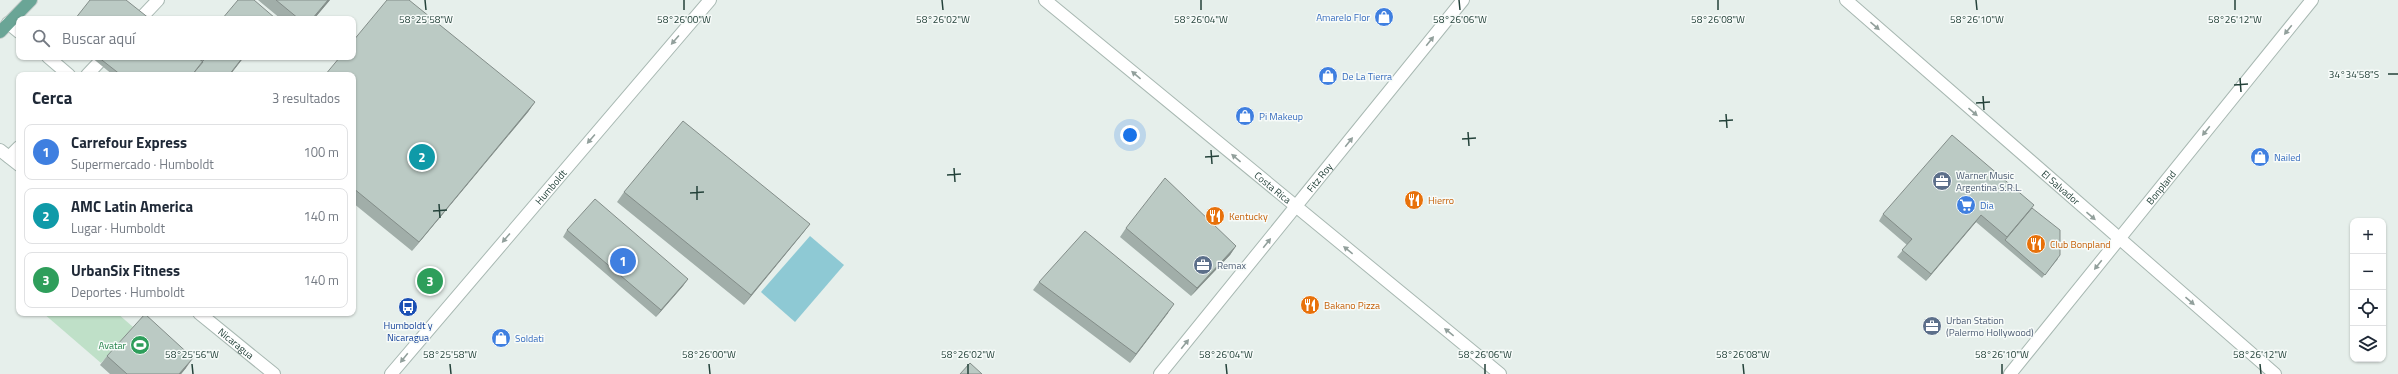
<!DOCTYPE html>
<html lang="es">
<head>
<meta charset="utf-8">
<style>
  body { margin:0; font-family:"Titillium Web",sans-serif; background:#f2f2f3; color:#1f2937 }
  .controls { position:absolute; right:12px; bottom:12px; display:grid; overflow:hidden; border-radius:8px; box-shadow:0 1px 3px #0004 }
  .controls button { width:36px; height:36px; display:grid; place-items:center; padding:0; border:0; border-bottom:1px solid #e0e1e3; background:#fff; color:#1f2937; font:20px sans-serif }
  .you { position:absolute; left:1130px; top:135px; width:14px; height:14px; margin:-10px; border:3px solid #fff; border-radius:50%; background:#1a73e8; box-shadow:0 0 0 6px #1a73e833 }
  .badge { display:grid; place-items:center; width:26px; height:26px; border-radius:50%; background:#0b8043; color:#fff; font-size:13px; font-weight:700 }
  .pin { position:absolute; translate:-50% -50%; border:2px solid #fff; box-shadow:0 1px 4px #0006 }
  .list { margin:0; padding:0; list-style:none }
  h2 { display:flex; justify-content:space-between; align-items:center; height:52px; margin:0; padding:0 16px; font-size:17px }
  h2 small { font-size:13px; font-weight:400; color:#747a83 }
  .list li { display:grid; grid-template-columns:26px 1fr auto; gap:12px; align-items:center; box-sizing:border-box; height:56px; margin:0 8px 8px; padding:0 8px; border:1px solid #e0e1e3; border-radius:8px }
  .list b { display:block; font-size:15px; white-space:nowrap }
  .list p { margin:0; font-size:13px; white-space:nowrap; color:#747a83 }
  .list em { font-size:13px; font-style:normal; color:#747a83 }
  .icon { flex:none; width:22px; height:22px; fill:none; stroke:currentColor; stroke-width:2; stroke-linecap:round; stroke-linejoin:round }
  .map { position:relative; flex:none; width:2398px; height:374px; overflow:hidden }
  .search { position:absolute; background:#fff; box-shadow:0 1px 3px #0004; left:16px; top:16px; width:340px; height:44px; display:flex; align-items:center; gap:10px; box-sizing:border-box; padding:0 14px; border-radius:8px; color:#747a83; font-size:15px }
  .panel { position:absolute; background:#fff; box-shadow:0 1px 3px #0004; left:16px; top:72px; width:340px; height:244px; border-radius:8px }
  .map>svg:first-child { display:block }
</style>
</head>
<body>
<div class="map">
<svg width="2398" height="374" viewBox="0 0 2398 374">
  <rect width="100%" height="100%" fill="#e6efeb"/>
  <!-- green -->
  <path fill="#bfe0c8" d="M43,313H117L133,327L101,363Z"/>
  <!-- water -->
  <path fill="#8ec9d4" d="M810,236L844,265L795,322L761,292Z"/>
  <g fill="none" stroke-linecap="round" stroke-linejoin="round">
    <!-- minor casing -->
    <g stroke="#a8b8b2" stroke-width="14">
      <g id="minor">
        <path id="s1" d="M1045,0L1500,374"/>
        <path id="s2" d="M1846,0L2275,374"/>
        <path d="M140,19L158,0"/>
        <path d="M8,23L19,32"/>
        <path d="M48,57L69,75"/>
        <path d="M87,75L104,57"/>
        <path d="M0,150L19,165"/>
        <path d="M9,157L19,147"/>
        <path id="s3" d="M199,313L274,374"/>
        <path id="s4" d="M391,374L710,0"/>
        <path id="s5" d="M1160,374L1463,0"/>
        <path id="s6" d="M2010,374L2312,0"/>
      </g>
    </g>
    <!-- major casing -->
    <g stroke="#c2cac8" stroke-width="14">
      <path id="major" d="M0,32L31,0"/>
    </g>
    <!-- minor -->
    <use href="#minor" stroke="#fff" stroke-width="12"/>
    <!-- major -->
    <use href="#major" stroke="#6aa596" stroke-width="12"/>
  </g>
  <!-- wall -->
  <path fill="#a1aea9" d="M258,0H330L314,19H281Z
    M91,57H244L230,75H113Z
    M353,75L535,102L528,112L412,251L353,203Z
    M624,192L810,224L803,233L744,305L617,202Z
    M2032,208L2058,259L2042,278L1976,222L1926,281L1897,257L1907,245L1879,221L1883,214Z
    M1126,228L1236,246L1230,255L1191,296L1120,237Z
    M567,230L688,279L683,286L656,317L563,237Z
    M1039,282L1168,313L1130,363L1033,290Z
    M107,356L186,368L181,374H110L100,365Z"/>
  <!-- shaded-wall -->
  <path fill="#838d89" d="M328,0H330L314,19H312Z
    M243,57H244L230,75H229Z
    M535,102L528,112L412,251L419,242Z
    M1981,215L1976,222L1926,281L1931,274Z
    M810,224L803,233L744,305L751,295Z
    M1236,246L1230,255L1191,296L1197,288Z
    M688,279L683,286L656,317L661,310Z
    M1174,304L1168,313L1130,363L1136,354Z
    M193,358L186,368L181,374H179Z"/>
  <!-- building -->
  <path fill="#bbcac4" stroke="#838d89" d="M90,0H126L150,19H75Z
    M238,0H254L275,18L274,19H222Z
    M276,0H328L312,19H299Z
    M387,0H409L535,102L419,242L353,188V75H325L340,57H353V41Z
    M98,57H197L203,62L192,75H121Z
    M206,57H243L229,75H192Z
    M683,121L810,224L751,295L624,192Z
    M1952,135L2034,205L2007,237L1981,215L1931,274L1902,250L1912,239L1883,214Z
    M1165,178L1236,246L1197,288L1126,228Z
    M595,199L688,279L661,310L567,230Z
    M2032,208L2060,230V255L2045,275L2005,240Z
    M1085,231L1174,304L1136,354L1039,282Z
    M145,314L193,358L179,374H127L107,356Z
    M970,363L982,374H960Z"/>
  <!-- one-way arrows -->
  <defs><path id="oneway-solid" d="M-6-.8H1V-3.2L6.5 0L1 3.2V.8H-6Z"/></defs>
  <g fill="#92a09c">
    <use href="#oneway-solid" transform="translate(1875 26) rotate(41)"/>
    <use href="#oneway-solid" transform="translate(2288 30) rotate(129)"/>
    <use href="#oneway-solid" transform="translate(675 40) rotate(131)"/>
    <use href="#oneway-solid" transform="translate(1430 41) rotate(-51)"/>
    <use href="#oneway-solid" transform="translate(1136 75) rotate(-140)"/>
    <use href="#oneway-solid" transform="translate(1973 112) rotate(41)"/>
    <use href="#oneway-solid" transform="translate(2206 131) rotate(129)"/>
    <use href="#oneway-solid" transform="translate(591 139) rotate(131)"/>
    <use href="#oneway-solid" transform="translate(1349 142) rotate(-51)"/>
    <use href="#oneway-solid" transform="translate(1236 158) rotate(-140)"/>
    <use href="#oneway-solid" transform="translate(2091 216) rotate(41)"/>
    <use href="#oneway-solid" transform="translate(506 238) rotate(131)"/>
    <use href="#oneway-solid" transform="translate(1267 243) rotate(-51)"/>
    <use href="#oneway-solid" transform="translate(1348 250) rotate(-141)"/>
    <use href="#oneway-solid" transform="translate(2098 265) rotate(129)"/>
    <use href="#oneway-solid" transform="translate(2190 301) rotate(41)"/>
    <use href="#oneway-solid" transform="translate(1449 332) rotate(-141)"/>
    <use href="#oneway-solid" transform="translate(1185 344) rotate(-51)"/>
    <use href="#oneway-solid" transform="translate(404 358) rotate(129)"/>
  </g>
  <!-- ticks -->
  <path fill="none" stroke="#24423a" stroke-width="1.5" d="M425,0L426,10M684,0V10M942,0L943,10M1201,0V10M1459,0L1460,10M1718,0V10M1976,0L1977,10M2235,0V10M2388,74H2398M2240,78L2241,92M2234,85L2248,84M1983,96L1984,110M1976,103L1990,102M1726,114L1727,128M1719,121L1733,120M1468,132L1469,146M1462,139L1476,138M1211,150L1212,164M1205,157L1219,156M954,168L955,182M947,175L961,174M697,186V200M690,193L704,192M439,204L440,218M433,211L447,210M192,364L193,374M450,364L451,374M709,364L710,374M968,364V374M1226,364L1227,374M1485,364V374M1743,364L1744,374M2002,364V374M2260,364L2261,374"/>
  <!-- icons -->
  <defs>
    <g id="shop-disc" transform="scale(1)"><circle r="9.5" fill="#3f7fe0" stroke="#f7fbf9"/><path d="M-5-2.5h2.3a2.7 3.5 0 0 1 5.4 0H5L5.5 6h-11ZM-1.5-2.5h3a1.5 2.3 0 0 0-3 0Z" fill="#fff"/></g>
    <g id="office-disc" transform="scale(1)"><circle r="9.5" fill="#5c6f8a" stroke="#f7fbf9"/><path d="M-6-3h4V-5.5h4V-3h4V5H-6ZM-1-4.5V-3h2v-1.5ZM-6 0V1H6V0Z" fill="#fff"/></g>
    <g id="restaurant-disc" transform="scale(1)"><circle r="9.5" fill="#e8710a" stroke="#f7fbf9"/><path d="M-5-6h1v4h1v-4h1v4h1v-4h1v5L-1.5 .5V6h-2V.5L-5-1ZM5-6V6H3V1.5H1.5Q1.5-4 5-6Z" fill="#fff"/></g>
    <g id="supermarket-disc" transform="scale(1)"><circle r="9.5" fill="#3f7fe0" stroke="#f7fbf9"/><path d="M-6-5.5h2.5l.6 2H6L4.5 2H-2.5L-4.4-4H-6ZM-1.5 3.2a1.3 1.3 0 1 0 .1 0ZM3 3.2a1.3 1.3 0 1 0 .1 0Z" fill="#fff"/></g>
    <g id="bus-disc" transform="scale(1)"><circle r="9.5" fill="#1a4fb4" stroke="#f7fbf9"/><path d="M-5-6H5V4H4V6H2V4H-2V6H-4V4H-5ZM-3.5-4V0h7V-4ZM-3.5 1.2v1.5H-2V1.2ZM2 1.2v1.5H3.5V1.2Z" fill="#fff"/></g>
    <g id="stadium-disc" transform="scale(1)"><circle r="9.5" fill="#2e9e5b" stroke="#f7fbf9"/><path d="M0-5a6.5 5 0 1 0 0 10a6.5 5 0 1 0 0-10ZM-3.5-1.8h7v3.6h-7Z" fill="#fff"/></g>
  </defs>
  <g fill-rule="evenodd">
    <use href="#shop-disc" x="1384" y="17"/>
    <use href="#shop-disc" x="1328" y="76"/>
    <use href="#shop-disc" x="1245" y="116"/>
    <use href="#shop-disc" x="2260" y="157"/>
    <use href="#office-disc" x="1942" y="181"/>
    <use href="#restaurant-disc" x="1414" y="200"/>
    <use href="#supermarket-disc" x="1966" y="205"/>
    <use href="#restaurant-disc" x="1215" y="216"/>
    <use href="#restaurant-disc" x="2036" y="244"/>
    <use href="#office-disc" x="1203" y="265"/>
    <use href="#restaurant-disc" x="1310" y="305"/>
    <use href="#bus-disc" x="408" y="307"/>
    <use href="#office-disc" x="1932" y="326"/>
    <use href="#shop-disc" x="501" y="338"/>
    <use href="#stadium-disc" x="140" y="345"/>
  </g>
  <g text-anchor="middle" stroke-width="3" stroke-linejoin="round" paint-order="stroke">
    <!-- shop labels -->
    <g font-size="10" fill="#366cbe" stroke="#f7fbf9" text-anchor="start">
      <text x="1370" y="21" text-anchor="end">Amarelo Flor</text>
      <text x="1342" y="80">De La Tierra</text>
      <text x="1259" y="120">Pi Makeup</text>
      <text x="2274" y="161">Nailed</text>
      <text x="1980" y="209">Dia</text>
      <text x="515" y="342">Soldati</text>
    </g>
    <!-- service labels -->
    <g font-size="10" fill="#4e5e75" stroke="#f7fbf9" text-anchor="start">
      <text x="1956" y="179">Warner Music<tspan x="1956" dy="12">Argentina S.R.L.</tspan></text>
      <text x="1217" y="269">Remax</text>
      <text x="1946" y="324">Urban Station<tspan x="1946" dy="12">(Palermo Hollywood)</tspan></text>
    </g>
    <!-- street labels -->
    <g font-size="10" fill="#24423a" stroke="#f7fbf9">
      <text dy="4" stroke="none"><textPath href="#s5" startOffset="253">Fitz Roy</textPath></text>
      <text dy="4" stroke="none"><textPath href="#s4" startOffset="246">Humboldt</textPath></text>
      <text dy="4" stroke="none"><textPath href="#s6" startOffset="240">Bonpland</textPath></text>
      <text dy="4" stroke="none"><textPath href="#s1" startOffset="295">Costa Rica</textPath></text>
      <text dy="4" stroke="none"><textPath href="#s2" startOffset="285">El Salvador</textPath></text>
      <text dy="4" stroke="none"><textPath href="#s3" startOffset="48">Nicaragua</textPath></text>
    </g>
    <!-- food labels -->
    <g font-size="10" fill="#c56008" stroke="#f7fbf9" text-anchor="start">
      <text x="1428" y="204">Hierro</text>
      <text x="1229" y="220">Kentucky</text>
      <text x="2050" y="248">Club Bonpland</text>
      <text x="1324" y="309">Bakano Pizza</text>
    </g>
    <!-- transit labels -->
    <g font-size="10" fill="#164399" stroke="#f7fbf9">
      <text x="408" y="329">Humboldt y<tspan x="408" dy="12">Nicaragua</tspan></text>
    </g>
    <!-- leisure labels -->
    <g font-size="10" fill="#27864d" stroke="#f7fbf9" text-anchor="end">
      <text x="126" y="349">Avatar</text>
    </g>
  </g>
  <g font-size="10" text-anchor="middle" fill="#24423a" stroke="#f7fbf9" stroke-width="3" stroke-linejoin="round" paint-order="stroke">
    <text x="426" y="23">58°25'58"W</text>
    <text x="684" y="23">58°26'00"W</text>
    <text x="943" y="23">58°26'02"W</text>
    <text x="1201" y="23">58°26'04"W</text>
    <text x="1460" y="23">58°26'06"W</text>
    <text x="1718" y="23">58°26'08"W</text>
    <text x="1977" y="23">58°26'10"W</text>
    <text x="2235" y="23">58°26'12"W</text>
    <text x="2354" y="78">34°34'58"S</text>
    <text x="192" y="358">58°25'56"W</text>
    <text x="450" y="358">58°25'58"W</text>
    <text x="709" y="358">58°26'00"W</text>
    <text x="968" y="358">58°26'02"W</text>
    <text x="1226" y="358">58°26'04"W</text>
    <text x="1485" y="358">58°26'06"W</text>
    <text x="1743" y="358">58°26'08"W</text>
    <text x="2002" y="358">58°26'10"W</text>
    <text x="2260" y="358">58°26'12"W</text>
  </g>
</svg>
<div class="controls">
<button>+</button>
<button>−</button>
<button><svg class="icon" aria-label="locate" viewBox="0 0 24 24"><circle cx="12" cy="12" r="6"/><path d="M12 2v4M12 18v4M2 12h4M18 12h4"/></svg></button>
<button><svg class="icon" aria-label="layers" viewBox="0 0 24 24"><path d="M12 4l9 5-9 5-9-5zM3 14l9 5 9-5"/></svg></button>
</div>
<div class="you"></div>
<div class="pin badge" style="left:623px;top:261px;background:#3f7fe0">1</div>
<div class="pin badge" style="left:422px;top:157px;background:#0f9aa8">2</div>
<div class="pin badge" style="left:430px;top:281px;background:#2e9e5b">3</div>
<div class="search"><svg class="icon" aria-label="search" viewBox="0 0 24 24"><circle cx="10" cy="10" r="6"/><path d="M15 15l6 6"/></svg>Buscar aquí</div>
<section class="panel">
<h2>Cerca<small>3 resultados</small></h2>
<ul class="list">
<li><span class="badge" style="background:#3f7fe0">1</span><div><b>Carrefour Express</b><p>Supermercado · Humboldt</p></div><em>100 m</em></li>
<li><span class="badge" style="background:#0f9aa8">2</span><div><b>AMC Latin America</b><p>Lugar · Humboldt</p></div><em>140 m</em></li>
<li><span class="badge" style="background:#2e9e5b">3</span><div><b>UrbanSix Fitness</b><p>Deportes · Humboldt</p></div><em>140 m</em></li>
</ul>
</section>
</div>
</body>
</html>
